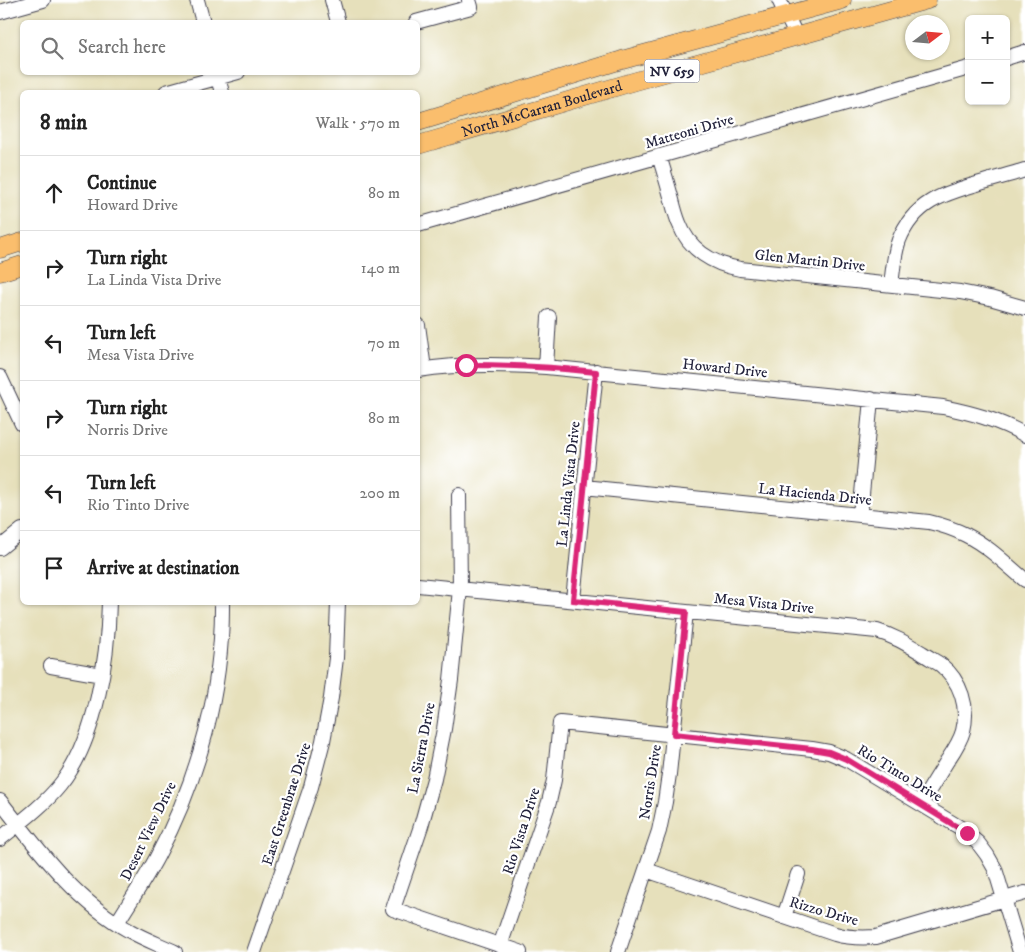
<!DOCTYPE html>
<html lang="en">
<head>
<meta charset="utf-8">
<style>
  body { margin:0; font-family:"IM FELL DW Pica",serif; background:#f2f2f2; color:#222 }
  .controls { position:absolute; right:15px; top:15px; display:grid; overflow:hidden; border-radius:8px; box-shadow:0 1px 4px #0004 }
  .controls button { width:45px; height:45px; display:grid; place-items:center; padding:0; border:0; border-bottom:1px solid #e0e0e0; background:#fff; color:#222; font:25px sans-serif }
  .compass { position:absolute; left:905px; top:15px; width:45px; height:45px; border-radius:50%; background:#fff; box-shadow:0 1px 4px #0004; rotate:74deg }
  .stop { position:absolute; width:15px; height:15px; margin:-11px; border:4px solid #db2777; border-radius:50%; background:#fff }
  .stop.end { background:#db2777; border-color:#fff; box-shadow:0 1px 5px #0008 }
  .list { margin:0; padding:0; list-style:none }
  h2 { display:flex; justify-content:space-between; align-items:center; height:65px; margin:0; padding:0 20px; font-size:21px }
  h2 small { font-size:16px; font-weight:400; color:#767676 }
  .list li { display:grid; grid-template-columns:32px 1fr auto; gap:15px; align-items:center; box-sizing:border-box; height:75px; padding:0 20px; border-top:1px solid #e0e0e0 }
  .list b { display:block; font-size:19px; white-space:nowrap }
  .list p { margin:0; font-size:16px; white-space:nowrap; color:#767676 }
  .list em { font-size:16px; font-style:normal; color:#767676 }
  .icon { flex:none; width:28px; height:28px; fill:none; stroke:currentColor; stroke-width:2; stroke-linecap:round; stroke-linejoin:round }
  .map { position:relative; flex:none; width:1025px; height:952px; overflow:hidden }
  .search { position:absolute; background:#fff; box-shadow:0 1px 4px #0004; left:20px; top:20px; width:400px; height:55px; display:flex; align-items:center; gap:12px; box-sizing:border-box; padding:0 18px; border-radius:8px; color:#767676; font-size:19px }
  .panel { position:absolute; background:#fff; box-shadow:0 1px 4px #0004; left:20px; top:90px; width:400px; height:515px; border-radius:8px }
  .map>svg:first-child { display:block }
</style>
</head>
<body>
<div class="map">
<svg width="1025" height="952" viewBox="0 0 1025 952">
  <rect width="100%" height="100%" fill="#fff"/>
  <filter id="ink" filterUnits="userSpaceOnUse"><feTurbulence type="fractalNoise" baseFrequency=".02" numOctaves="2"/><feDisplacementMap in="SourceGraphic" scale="10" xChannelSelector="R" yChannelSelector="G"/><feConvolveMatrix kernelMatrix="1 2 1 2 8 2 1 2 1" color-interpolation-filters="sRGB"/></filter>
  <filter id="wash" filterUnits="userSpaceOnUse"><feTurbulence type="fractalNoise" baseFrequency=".0096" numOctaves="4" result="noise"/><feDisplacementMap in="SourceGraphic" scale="20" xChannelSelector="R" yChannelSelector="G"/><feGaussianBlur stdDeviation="1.12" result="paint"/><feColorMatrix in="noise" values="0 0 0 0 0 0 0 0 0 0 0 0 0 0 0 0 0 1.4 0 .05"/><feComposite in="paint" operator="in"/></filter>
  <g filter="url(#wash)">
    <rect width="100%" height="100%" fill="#e6e0bb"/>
  </g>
  <g filter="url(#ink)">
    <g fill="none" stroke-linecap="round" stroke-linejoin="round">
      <!-- minor casing -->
      <g stroke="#3f3e4e" stroke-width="16">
        <path id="minor" d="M197,0L203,22
          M332,0L338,22
          M779,0L797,37
          M0,12L43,0
          M416,22L471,7L469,0
          M1006,58L1025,52
          M216,72L222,92
          M166,92L238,72
          M659,156C664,171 668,186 672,200C674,208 676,216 679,223C689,250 713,264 740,269L960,292L990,298L1025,308
          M418,225L969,68
          M891,285C893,270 894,254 899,240C914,203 942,194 977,184C993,179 1009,175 1025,170
          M418,325L424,369
          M546,367L549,317
          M418,370C460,363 503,364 546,367L943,407C972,413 999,420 1025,435
          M0,377L22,424
          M584,487L929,522C942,525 954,529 966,535C988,546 1006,564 1025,580
          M459,495L460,589L451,680L444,729L434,779L421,826L393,909L520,952
          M860,515L871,399
          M0,548L22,530
          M418,585L877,631C894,636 907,644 922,653C928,657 935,661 941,665C961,681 969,707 963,731C960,742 953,752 947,761C938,776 929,790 921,804
          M573,600L596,371
          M51,666L102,675
          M0,801C37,848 76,902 130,931C144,939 160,945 175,952
          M0,839C21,822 43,806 60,785C96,741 108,658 109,602
          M646,870L835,934C849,938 862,938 876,937L1025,893
          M784,917L798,874
          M117,923C131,900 146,878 158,855C199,778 223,689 222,602
          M500,946L549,802L554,780L560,723L812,749L829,752L846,759L959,827L978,843L987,855L995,869L1020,952
          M254,952L311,787L323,741L331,698L336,658L338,602
          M618,952L659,831L665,802L669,774L686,612"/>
      </g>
      <!-- major casing -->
      <g stroke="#3f3e4e" stroke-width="19">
        <g id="major">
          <path d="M418,122L622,60L842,0"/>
          <path id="s1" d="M418,145L636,81L927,0"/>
          <path d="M0,249L22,242"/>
          <path d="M0,272L22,265"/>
        </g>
      </g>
      <!-- minor -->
      <use href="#minor" stroke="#fff" stroke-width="14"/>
      <!-- major -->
      <use href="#major" stroke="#fabe6d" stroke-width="18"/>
    </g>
  </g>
  <g fill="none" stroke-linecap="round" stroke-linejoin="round" filter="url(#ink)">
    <!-- route -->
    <path stroke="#db2777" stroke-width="6" d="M466,365C510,365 552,367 596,372L573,600L686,612L674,734L812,749L829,752L846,759L967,833"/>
  </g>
  <g text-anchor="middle" stroke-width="4.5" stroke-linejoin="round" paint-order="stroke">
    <!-- shield labels -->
    <rect fill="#fff" stroke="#646476" stroke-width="1" x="644.5" y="59.5" width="55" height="23" rx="4"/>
    <g font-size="14" font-weight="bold" fill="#22223b">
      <text x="672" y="76">NV 659</text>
    </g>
    <!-- street labels -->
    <g font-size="15" fill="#22223b" stroke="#fff">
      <text dy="5" stroke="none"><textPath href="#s1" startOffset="129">North McCarran Boulevard</textPath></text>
      <text transform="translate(689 131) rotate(-16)" y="5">Matteoni Drive</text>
      <text transform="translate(810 260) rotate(6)" y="5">Glen Martin Drive</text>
      <text transform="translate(725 368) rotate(6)" y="5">Howard Drive</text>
      <text transform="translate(568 484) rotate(-84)" y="5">La Linda Vista Drive</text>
      <text transform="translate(815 494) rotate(6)" y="5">La Hacienda Drive</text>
      <text transform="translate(764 603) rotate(6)" y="5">Mesa Vista Drive</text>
      <text transform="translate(421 748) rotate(-79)" y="5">La Sierra Drive</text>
      <text transform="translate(900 773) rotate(31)" y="5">Rio Tinto Drive</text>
      <text transform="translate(650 782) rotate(-81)" y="5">Norris Drive</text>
      <text transform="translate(286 804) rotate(-72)" y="5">East Greenbrae Drive</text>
      <text transform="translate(148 831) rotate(-64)" y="5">Desert View Drive</text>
      <text transform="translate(521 831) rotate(-72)" y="5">Rio Vista Drive</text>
      <text transform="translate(824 911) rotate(16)" y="5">Rizzo Drive</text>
    </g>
  </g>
</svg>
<div class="controls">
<button>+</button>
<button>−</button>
</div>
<svg class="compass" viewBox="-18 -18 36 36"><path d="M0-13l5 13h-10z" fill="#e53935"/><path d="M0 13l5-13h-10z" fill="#767676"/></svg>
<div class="stop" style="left:466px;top:365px"></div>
<div class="stop end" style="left:967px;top:833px"></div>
<div class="search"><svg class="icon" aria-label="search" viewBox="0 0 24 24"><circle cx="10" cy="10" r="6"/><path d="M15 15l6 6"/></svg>Search here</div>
<section class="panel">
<h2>8 min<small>Walk · 570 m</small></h2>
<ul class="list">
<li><svg class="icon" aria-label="ahead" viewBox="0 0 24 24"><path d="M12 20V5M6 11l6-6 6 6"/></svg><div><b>Continue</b><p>Howard Drive</p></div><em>80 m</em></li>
<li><svg class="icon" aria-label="right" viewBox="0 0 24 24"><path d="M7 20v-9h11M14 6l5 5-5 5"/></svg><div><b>Turn right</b><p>La Linda Vista Drive</p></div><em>140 m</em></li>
<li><svg class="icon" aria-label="left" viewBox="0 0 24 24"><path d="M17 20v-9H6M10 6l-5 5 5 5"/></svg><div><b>Turn left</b><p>Mesa Vista Drive</p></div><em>70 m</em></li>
<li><svg class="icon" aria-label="right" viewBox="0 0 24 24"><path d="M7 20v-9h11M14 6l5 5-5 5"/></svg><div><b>Turn right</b><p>Norris Drive</p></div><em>80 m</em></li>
<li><svg class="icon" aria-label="left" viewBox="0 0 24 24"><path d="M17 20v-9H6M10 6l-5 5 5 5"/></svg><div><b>Turn left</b><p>Rio Tinto Drive</p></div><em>200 m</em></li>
<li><svg class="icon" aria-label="arrive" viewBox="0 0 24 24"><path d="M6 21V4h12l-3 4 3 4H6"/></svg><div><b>Arrive at destination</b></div></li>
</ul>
</section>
</div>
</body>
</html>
